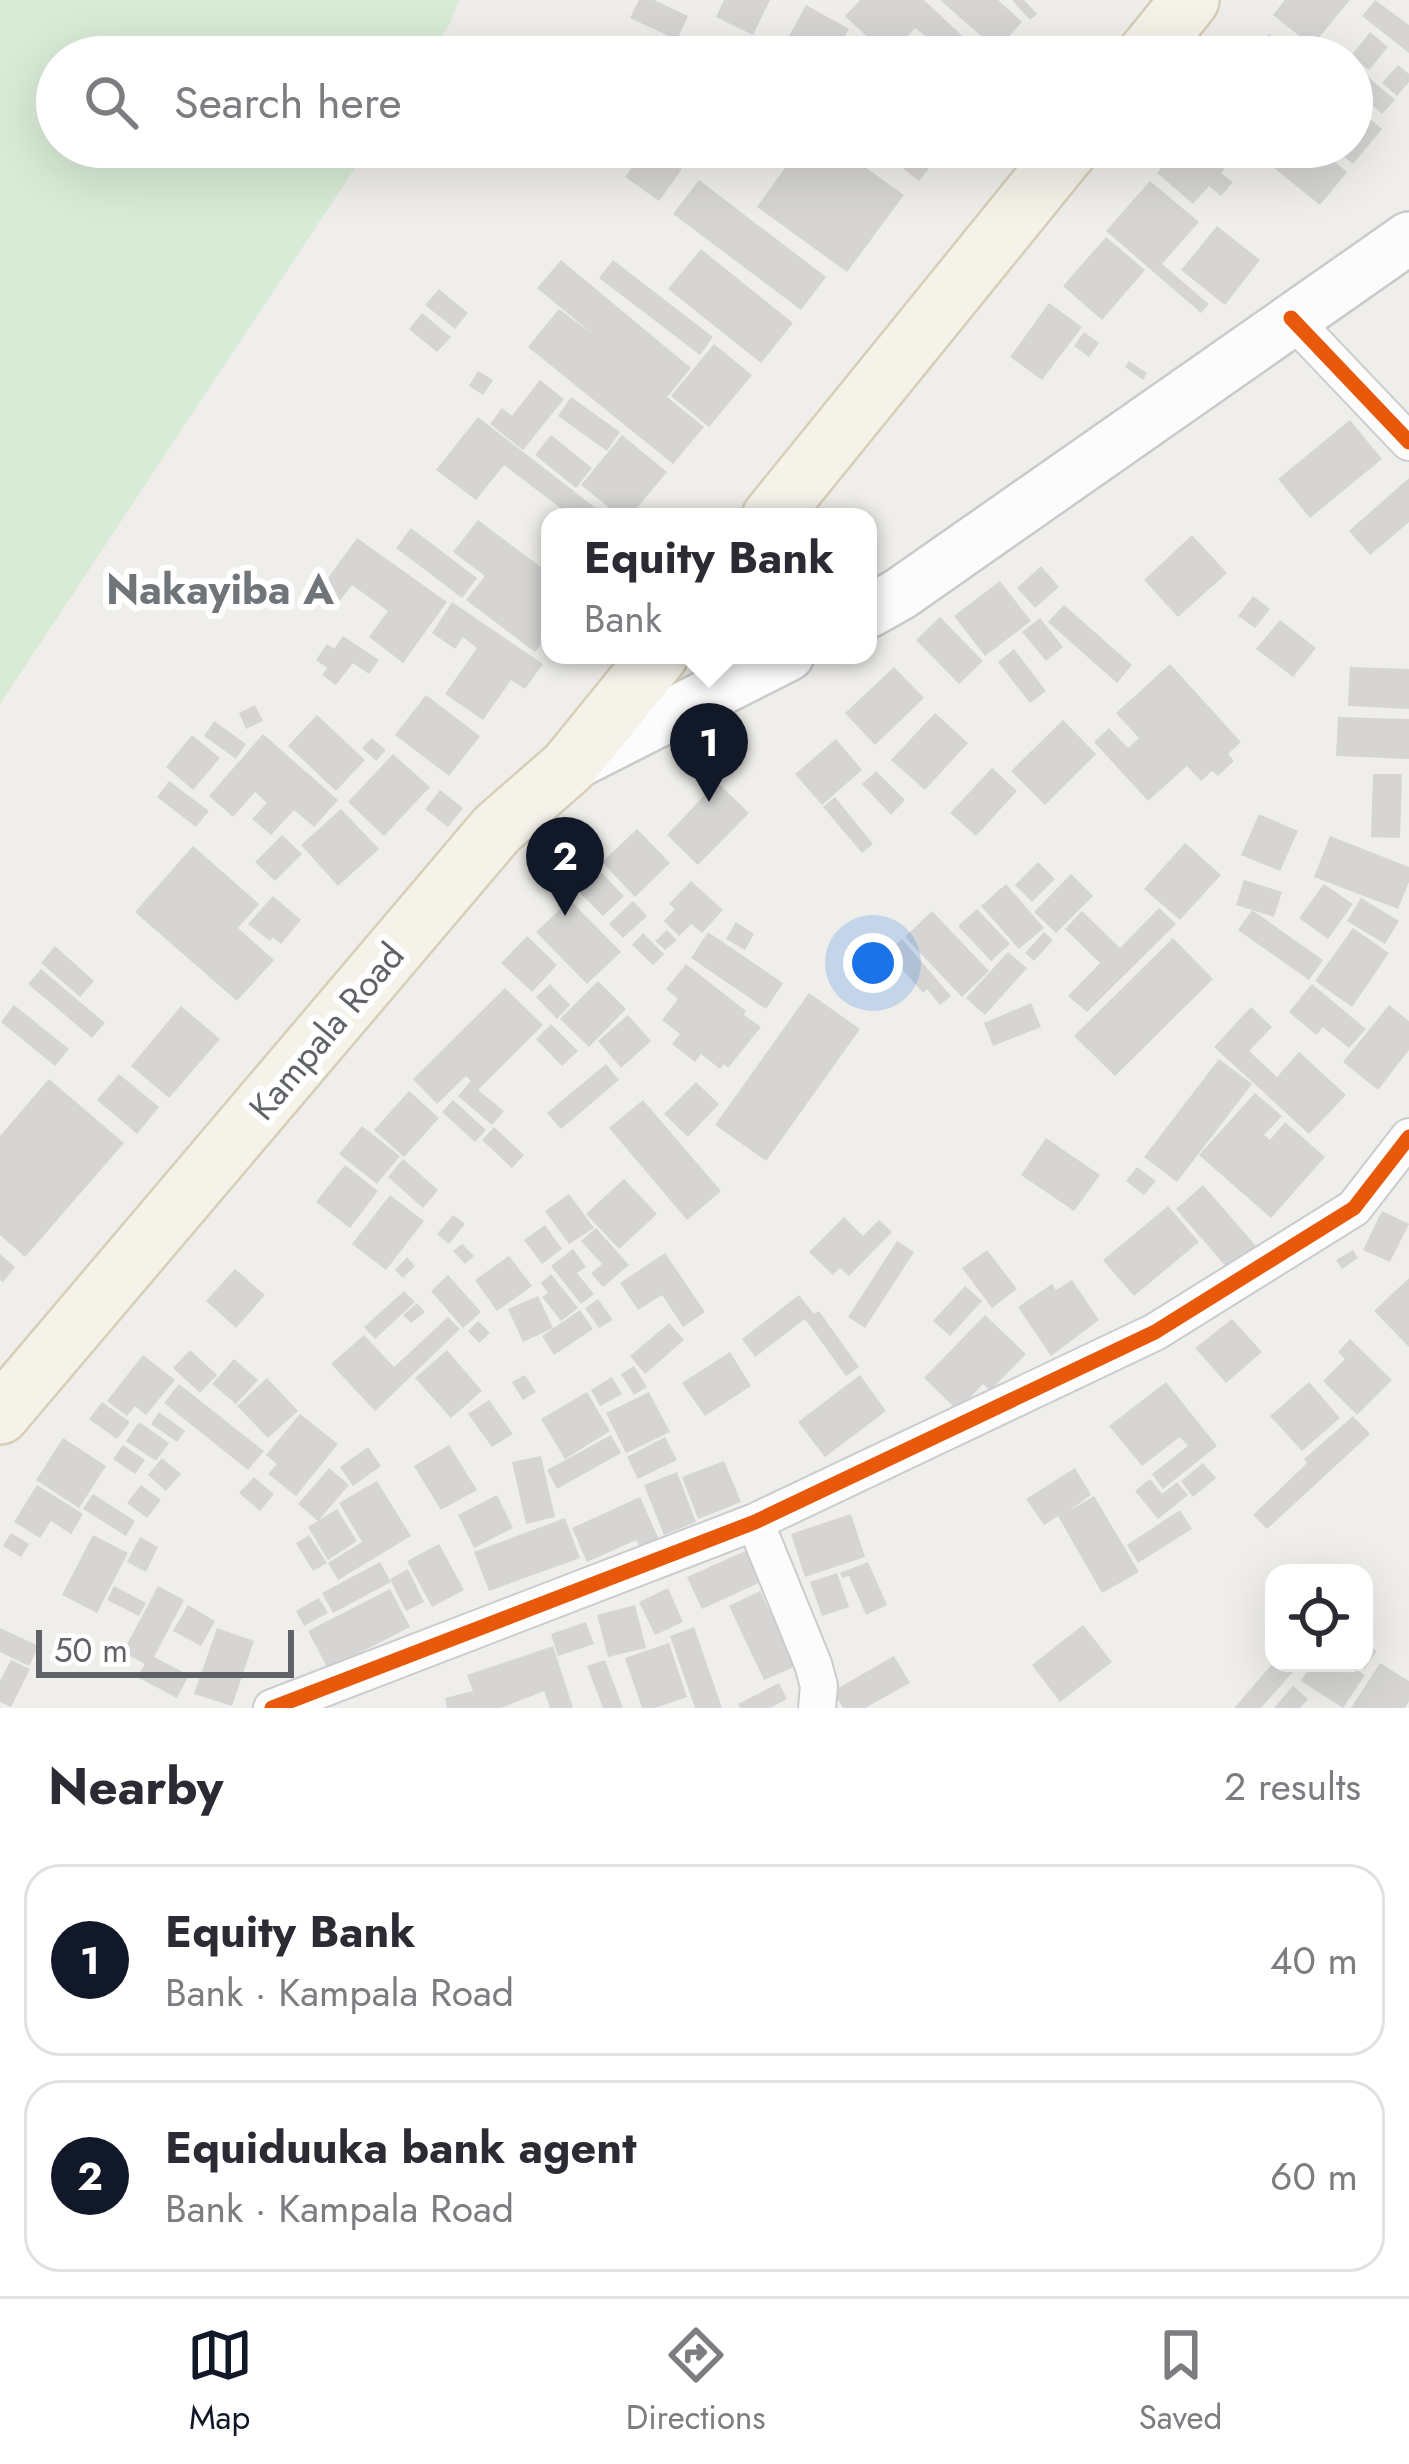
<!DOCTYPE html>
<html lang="en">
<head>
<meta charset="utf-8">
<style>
  body { margin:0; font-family:Jost,sans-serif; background:#f7f7f7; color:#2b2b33 }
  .controls { position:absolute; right:36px; bottom:36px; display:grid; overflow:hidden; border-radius:24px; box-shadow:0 12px 48px #0002 }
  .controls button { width:108px; height:108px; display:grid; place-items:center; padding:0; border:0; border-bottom:3px solid #e1e1e2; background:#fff; color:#2b2b33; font:60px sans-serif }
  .scale { position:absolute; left:36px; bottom:30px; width:258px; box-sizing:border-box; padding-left:12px; border:6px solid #5f6368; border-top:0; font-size:33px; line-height:42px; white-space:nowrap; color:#5f6368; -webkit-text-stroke:9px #fff; paint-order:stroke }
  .you { position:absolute; left:873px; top:963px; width:42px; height:42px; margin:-30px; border:9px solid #fff; border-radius:50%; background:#1a73e8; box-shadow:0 0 0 18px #1a73e833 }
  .badge { display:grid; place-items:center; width:78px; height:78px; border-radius:50%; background:#111827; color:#fff; font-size:39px; font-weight:700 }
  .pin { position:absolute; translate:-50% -99px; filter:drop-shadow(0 3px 6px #0008) }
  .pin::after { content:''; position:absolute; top:63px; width:42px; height:36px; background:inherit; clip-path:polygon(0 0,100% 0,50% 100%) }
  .popup { position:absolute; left:541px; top:508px; width:336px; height:156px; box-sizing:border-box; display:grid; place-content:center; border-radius:24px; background:#fff; filter:drop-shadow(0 3px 9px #0005); font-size:39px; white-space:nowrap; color:#7c7c81 }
  .popup b { font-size:45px; color:#2b2b33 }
  .popup::after { content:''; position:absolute; left:50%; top:100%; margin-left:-24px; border:24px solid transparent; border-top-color:#fff }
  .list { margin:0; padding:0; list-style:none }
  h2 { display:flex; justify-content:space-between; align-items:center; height:156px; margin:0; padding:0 48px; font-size:51px }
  h2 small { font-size:39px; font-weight:400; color:#7c7c81 }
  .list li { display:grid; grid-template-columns:78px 1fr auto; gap:36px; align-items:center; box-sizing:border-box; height:192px; margin:0 24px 24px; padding:0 24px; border:3px solid #e1e1e2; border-radius:36px }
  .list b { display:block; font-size:45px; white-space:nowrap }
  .list p { margin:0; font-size:39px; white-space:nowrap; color:#7c7c81 }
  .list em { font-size:39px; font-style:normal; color:#7c7c81 }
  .icon { flex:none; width:66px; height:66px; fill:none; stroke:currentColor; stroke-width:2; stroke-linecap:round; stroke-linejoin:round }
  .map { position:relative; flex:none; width:1409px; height:1708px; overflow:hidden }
  .search { position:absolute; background:#fff; box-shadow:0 12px 48px #0002; left:36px; right:36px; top:36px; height:132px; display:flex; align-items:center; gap:30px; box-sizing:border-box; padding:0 42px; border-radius:66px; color:#7c7c81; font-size:45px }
  .sheet { height:588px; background:#fff }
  nav { display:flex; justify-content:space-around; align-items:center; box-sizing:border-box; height:168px; border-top:3px solid #e1e1e2; background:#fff; font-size:33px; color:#7c7c81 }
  nav a { display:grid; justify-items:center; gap:6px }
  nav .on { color:#111827 }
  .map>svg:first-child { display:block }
</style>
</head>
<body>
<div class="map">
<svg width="1409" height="1708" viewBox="0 0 1409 1708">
  <rect width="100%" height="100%" fill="#efeeea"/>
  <!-- green -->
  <path fill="#d8ebd6" d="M0,0H459L449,25L428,57H57V147H369L0,704Z"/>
  <!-- building -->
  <path fill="#d6d5d3" d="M639,0H654L688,16L677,40L630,18Z
    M724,0H770L753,35L716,17Z
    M860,0H924L985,57H944L947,53L915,28L902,43L919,57H889L845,16Z
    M940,0H998L1022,22L997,50Z
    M1012,0H1024L1037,14L1030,20Z
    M1285,0H1350L1312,46L1273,15Z
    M1375,0L1409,25V53L1362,16Z
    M806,5L849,29L833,57H823L788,38Z
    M1370,32L1388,47L1369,70L1351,56Z
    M1269,34L1298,57H1250Z
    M785,41L817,57H778Z
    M1352,63L1395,100L1382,114L1352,88Z
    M1398,65L1409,74V82L1397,96L1382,83Z
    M1352,104L1382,129L1353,164L1332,147H1352Z
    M647,147H653L682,169L659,201L625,177Z
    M800,147H837L904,195L847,272L757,207Z
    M876,147H946L919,181Z
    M1179,147L1240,150L1221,173L1233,182L1221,196L1209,186L1193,204L1157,173Z
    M1256,147H1286L1290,151L1293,147H1316L1347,172L1320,205L1253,151Z
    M699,180L826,277L801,310L673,214Z
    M1150,181L1199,222L1162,264L1209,304L1201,313L1106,231Z
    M1217,226L1260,260L1225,305L1181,270Z
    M1106,237L1145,270L1102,320L1063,286Z
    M701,249L793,323L761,363L668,289Z
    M561,260L691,368L667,397L704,427L673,464L528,347L559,309L594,335L537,288Z
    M613,260L713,337L700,355L599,278Z
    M439,289L468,313L455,329L425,305Z
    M1049,303L1082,327L1042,380L1010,357Z
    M422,313L451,337L437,352L409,329Z
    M1084,332L1099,343L1089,357L1074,346Z
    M714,344L752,375L709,427L671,396Z
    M1129,361L1147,373L1143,380L1125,367Z
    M478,371L493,380L483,395L469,386Z
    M540,380L564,399L523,450L490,424L502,408L512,416Z
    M571,397L620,432L607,451L558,416Z
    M478,417L574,491L573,495L575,492L607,517H565L568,514L504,465L476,500L436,470Z
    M1350,420L1382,459L1310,518L1278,479Z
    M551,435L592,468L576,488L535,455Z
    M622,435L667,472L629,517H621L581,485Z
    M1409,478V522L1370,555L1349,531Z
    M478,520L550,574V633L535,652L466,600L485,576L453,552Z
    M411,528L477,578L462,598L396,548Z
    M1192,535L1227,573L1178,617L1144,580Z
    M357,538L447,602L403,663L369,637L388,611L352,585L339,602L320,589Z
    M1041,566L1059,587L1035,608L1017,588Z
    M1000,581L1031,621L985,656L954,616Z
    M1253,596L1270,609L1255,628L1238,616Z
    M452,602L543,664L525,689L511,680L483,720L445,694L477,648L463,637L455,649L432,633Z
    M1064,605L1132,665L1117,683L1048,622Z
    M940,617L983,661L959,684L916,640Z
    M1040,618L1063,647L1046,661L1022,632Z
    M1280,620L1316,648L1293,677L1256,649Z
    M343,636L379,660L369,674L353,663L336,685L322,675L327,668L316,660L327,644L334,649Z
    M1014,649L1046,691L1030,703L998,662Z
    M1170,664L1241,742L1228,754L1234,761L1218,776L1212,771L1201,781L1187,766L1148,801L1094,742L1109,728L1128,748L1139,738L1116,713Z
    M894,667L924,698L875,745L845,713Z
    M1350,667L1409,669V709L1348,706Z
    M426,695L480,736L449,776L395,735Z
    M255,705L263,721L246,729L239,713Z
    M935,713L968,743L925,790L891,760Z
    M317,715L365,760L336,791L288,746Z
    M1338,717L1409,719V759L1336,756Z
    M1063,720L1096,754L1045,805L1011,771Z
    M214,721L246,744L236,759L204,736Z
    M263,734L338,800L314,827L294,810L271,835L252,819L267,803L255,792L233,817L209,796Z
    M192,735L220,758L193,790L166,767Z
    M372,738L386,750L376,761L362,748Z
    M836,739L862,770L822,805L795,774Z
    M393,754L430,787L384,836L348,802Z
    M992,768L1017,791L976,836L950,813Z
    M876,771L905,800L891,815L862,784Z
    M1373,774H1402L1400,838L1371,837Z
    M169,781L209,811L196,827L157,797Z
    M717,782L749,813L698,865L667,835Z
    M440,790L463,808L448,827L425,809Z
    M835,797L873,844L862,853L823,807Z
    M341,809L379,849L338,886L301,845Z
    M1259,814L1298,831L1280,871L1241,855Z
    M637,829L670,863L635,897L602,862Z
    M282,835L302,854L275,881L255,862Z
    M1330,836L1409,867V882L1398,909L1314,877Z
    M1185,843L1221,875L1180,920L1144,889Z
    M193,846L259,904L238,928L274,960L237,1001L135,912Z
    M1038,862L1055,879L1032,902L1015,885Z
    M600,871L624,896L603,916L579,892Z
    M1071,874L1093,896L1056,933L1034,912Z
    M1244,880L1282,892L1274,917L1236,905Z
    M691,881L723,910L702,933L691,924L679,936L664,921L675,909L669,904Z
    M1006,884L1044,928L1019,949L981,906Z
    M1324,884L1353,904L1328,939L1299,918Z
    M273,896L301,920L281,944L273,937L270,941L248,924Z
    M1361,898L1399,921L1385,944L1347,921Z
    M570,900L621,952L587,984L536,932Z
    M633,901L647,916L623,938L609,924Z
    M1159,908L1176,924L1087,1012L1068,996L1100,963L1065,929L1082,911L1120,948Z
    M977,909L1010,944L991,961L958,926Z
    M1252,910L1323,960L1309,980L1238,930Z
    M932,911L989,971L962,997L905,937Z
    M736,922L754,934L745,950L726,939Z
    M1353,928L1389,953L1352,1007L1315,981Z
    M667,930L677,940L665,950L655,941Z
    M708,932L783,983L766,1009L691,958Z
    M1044,932L1053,940L1034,961L1025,953Z
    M643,933L664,954L653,965L632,945Z
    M527,936L557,965L532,992L501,963Z
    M1173,938L1213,979L1115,1076L1074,1036Z
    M902,939L951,996L940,1005L927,989L923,993L887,952Z
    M55,946L94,981L80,997L41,963Z
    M1008,952L1027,968L985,1015L966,998Z
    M686,964L746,1011L744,1015L761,1027L728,1068L724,1064L720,1069L701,1054L695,1062L672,1044L680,1034L662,1020L678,999L666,989Z
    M41,969L105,1023L92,1038L28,984Z
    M598,981L626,1009L589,1047L560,1019Z
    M550,984L570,1005L557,1019L536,997Z
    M1312,984L1366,1029L1349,1048L1323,1027L1316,1035L1289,1012Z
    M505,988L543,1025L478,1090L504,1111L492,1125L458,1096L471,1081L466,1076L437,1104L413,1079Z
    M809,993L860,1029L766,1161L715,1125Z
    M1031,1003L1041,1027L993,1046L984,1023Z
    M14,1005L69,1049L55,1066L1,1022Z
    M1389,1005L1409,1021V1050L1378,1090L1343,1062Z
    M181,1006L220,1039L169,1098L131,1066Z
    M1251,1007L1272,1027L1249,1051L1277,1077L1299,1052L1346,1095L1309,1134L1214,1047Z
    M628,1015L651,1041L621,1068L598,1041Z
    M551,1024L578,1051L562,1066L536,1039Z
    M1219,1059L1252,1084L1177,1182L1144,1157Z
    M606,1064L619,1080L561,1129L547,1113Z
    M119,1074L159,1107L137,1134L97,1100Z
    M49,1079L124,1143L25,1257L0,1235V1136Z
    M696,1082L719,1104L688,1137L664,1114Z
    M409,1091L439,1118L404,1157L374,1130Z
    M1255,1093L1282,1116L1264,1135L1270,1140L1285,1122L1325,1157L1271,1218L1199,1155Z
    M453,1100L486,1130L475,1142L442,1112Z
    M643,1100L721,1191L687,1220L609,1128Z
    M362,1126L400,1156L377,1184L339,1154Z
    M494,1127L524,1155L512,1168L482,1140Z
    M1046,1138L1100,1175L1074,1211L1021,1175Z
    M403,1159L438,1190L423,1208L388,1177Z
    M345,1165L378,1191L350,1228L316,1202Z
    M1137,1167L1156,1181L1144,1195L1126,1181Z
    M624,1179L657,1214L619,1249L586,1214Z
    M1203,1185L1256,1246L1229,1270L1176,1209Z
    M569,1194L594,1228L569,1244L545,1211Z
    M390,1195L424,1221L386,1270L352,1244Z
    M1168,1206L1199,1242L1134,1296L1103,1260Z
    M1382,1211L1409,1224L1390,1262L1363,1250Z
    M453,1215L465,1224L449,1244L437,1234Z
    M844,1217L863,1236L879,1220L892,1232L849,1276L840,1268L833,1275L809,1252Z
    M545,1225L562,1249L542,1264L524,1240Z
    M596,1228L629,1265L603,1287L591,1273L602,1264L581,1241Z
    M897,1241L914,1252L865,1328L848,1317Z
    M462,1244L474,1256L465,1264L453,1251Z
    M573,1249L586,1267L577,1273L594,1294L581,1304L551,1266Z
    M987,1250L1017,1289L992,1308L962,1268Z
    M1353,1250L1358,1258L1342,1269L1336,1260Z
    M665,1253L705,1312L683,1327L662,1295L638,1310L620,1283Z
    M0,1254L15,1267L3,1282L0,1280Z
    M509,1256L532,1286L497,1311L475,1280Z
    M407,1257L415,1266L403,1278L395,1270Z
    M235,1269L265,1295L236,1328L206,1301Z
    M551,1274L578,1308L561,1321L542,1297L548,1293L541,1283Z
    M448,1275L481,1312L463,1328L431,1291Z
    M1409,1278V1347L1374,1311Z
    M1072,1280L1099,1320L1051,1356L1018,1307L1052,1284L1056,1290Z
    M965,1286L982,1301L950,1336L933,1321Z
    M404,1291L415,1302L375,1339L364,1327Z
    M799,1295L814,1314L819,1311L859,1367L846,1376L805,1319L755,1357L742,1339Z
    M538,1296L553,1328L523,1342L508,1309Z
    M598,1299L613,1320L599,1328L585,1308Z
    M417,1303L425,1312L411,1323L403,1315Z
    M580,1310L593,1329L554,1355L542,1336Z
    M985,1315L1026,1354L990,1391L983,1384L958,1411L924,1378Z
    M448,1317L460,1329L375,1411L331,1364L364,1335L394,1367Z
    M1232,1319L1262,1352L1226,1383L1195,1348Z
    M478,1321L490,1333L479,1343L468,1331Z
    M669,1323L684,1340L645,1374L630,1356Z
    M1350,1339L1392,1380L1357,1415L1323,1381L1345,1359L1338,1352Z
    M190,1350L217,1375L200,1393L173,1368Z
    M447,1350L482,1391L451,1418L415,1378Z
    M730,1352L751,1386L705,1416L682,1383Z
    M143,1355L175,1380L146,1415L135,1406L127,1416L107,1401Z
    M234,1359L258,1380L236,1404L212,1384Z
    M634,1366L647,1387L634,1395L621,1374Z
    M525,1375L536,1392L523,1400L512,1382Z
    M860,1375L886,1411L825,1457L798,1422Z
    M612,1377L622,1394L600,1406L591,1390Z
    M267,1378L298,1411L268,1438L237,1406Z
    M1166,1382L1217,1446L1163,1489L1152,1474L1188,1446L1180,1437L1142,1466L1109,1426Z
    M1309,1382L1340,1418L1302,1451L1270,1416Z
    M179,1384L264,1451L248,1470L164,1403Z
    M587,1392L610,1431L565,1459L541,1419Z
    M649,1392L670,1432L626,1453L606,1413Z
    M489,1400L513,1434L492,1447L468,1414Z
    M102,1402L130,1422L117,1439L89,1419Z
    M159,1412L185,1431L177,1442L151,1424Z
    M300,1414L338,1444L296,1496L268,1474L277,1464L266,1455Z
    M1353,1416L1370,1434L1267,1529L1253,1515L1307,1463L1304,1459Z
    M139,1422L169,1443L156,1461L126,1441Z
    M611,1435L621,1453L557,1489L547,1470Z
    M665,1437L677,1460L638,1479L627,1457Z
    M63,1438L106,1466L79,1508L36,1480Z
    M123,1445L145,1460L135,1474L113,1459Z
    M449,1445L477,1490L441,1510L414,1466Z
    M368,1447L381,1466L353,1486L340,1467Z
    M541,1456L555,1517L526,1524L512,1462Z
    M162,1458L181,1474L166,1491L148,1475Z
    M724,1461L741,1502L698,1519L682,1477Z
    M1203,1463L1216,1478L1193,1497L1181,1481Z
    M329,1468L349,1485L318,1521L298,1504Z
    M1075,1468L1091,1495L1067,1512L1094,1496L1139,1572L1102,1593L1058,1516L1044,1525L1026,1499Z
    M677,1472L696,1522L664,1535L644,1485Z
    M254,1477L274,1494L260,1511L239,1493Z
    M1150,1479L1162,1494L1177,1482L1188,1495L1158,1519L1135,1491Z
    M377,1481L411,1536L338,1580L328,1563L362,1542L339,1503Z
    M37,1485L83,1514L71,1534L51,1521L40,1538L14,1522Z
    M141,1485L161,1500L147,1518L127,1503Z
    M93,1494L135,1521L126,1536L83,1509Z
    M497,1495L513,1528L474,1548L458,1515Z
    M640,1497L661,1544L643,1553L636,1540L587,1562L572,1528Z
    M337,1509L357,1541L328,1560L308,1527Z
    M1180,1510L1192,1529L1138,1563L1127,1545Z
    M851,1514L865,1557L805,1577L791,1534Z
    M565,1518L580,1558L489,1591L474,1552Z
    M11,1533L29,1544L21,1557L3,1546Z
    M93,1535L128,1553L97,1613L62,1595Z
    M309,1535L327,1563L313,1571L296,1543Z
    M140,1537L158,1547L146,1572L127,1562Z
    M439,1544L464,1590L432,1607L407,1561Z
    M759,1545L774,1576L702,1609L687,1577Z
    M380,1562L391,1582L333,1613L322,1593Z
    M868,1562L887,1605L866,1615L849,1576L842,1578L840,1573Z
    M408,1569L424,1602L406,1611L390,1579Z
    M837,1573L849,1607L822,1616L810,1582Z
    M114,1586L146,1603L139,1616L107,1600Z
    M158,1586L184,1600L154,1657L189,1675L177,1698L137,1677L145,1664L123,1652Z
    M668,1588L683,1622L655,1635L639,1602Z
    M390,1589L410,1627L328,1669L308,1631Z
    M760,1591L796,1666L764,1680L729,1606Z
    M319,1598L328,1613L304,1626L296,1611Z
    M188,1605L215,1621L201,1646L173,1631Z
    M635,1605L646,1648L608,1657L597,1615Z
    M586,1622L594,1644L558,1656L551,1634Z
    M1083,1625L1112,1662L1060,1702L1032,1665Z
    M694,1627L722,1708H695L670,1636Z
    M0,1628L39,1646L29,1666L0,1652Z
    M217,1628L254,1641L232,1706L194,1694Z
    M669,1643L687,1697L655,1708H642L625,1658Z
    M1364,1643L1377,1651L1364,1670Z
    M553,1646L573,1708H550L544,1691L501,1708H447L445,1698L473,1691L467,1675Z
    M894,1656L910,1683L865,1708H843L833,1691Z
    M11,1660L30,1669L11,1707L0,1702V1681Z
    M605,1660L623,1708H603L587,1666Z
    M1273,1663L1298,1666L1261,1708H1234Z
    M1312,1663H1346L1365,1675L1343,1708L1301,1681Z
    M1380,1663L1409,1681V1701L1405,1708H1351Z
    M779,1683L787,1699L770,1708H740L738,1704Z
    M1293,1686L1308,1699L1300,1708H1274Z"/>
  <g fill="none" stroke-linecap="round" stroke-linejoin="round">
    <!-- minor casing -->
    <g stroke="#cbcccc" stroke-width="40">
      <path id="minor" d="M1291,318L1409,442
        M755,1522L813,1664L819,1686L817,1708
        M272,1708L755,1522L1155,1332L1354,1208L1409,1137"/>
    </g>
    <!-- secondary casing -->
    <g stroke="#cacacb" stroke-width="56">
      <path id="secondary" d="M868,612L900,594L1409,238
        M575,763L788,655"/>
    </g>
    <!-- primary casing -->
    <g stroke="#d7ceb8" stroke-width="62">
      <path id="primary" d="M1144,57L1190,0
        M771,517L1071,147
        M0,1415L497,829L568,767L659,655"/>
    </g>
    <!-- minor -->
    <use href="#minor" stroke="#fdfcfc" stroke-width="36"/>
    <!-- secondary -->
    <use href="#secondary" stroke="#fdfcfc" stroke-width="51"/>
    <!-- primary -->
    <use href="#primary" stroke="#f4f2e9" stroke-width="57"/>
    <!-- cycleway casing -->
    <g stroke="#fff" stroke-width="22">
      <path id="cycleway" d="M1291,318L1409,442
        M272,1708L755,1522L1155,1332L1354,1208L1409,1137"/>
    </g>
    <!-- cycleway -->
    <use href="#cycleway" stroke="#e8590c" stroke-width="15"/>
  </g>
  <g text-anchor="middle" stroke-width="12" stroke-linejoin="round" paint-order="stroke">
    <!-- street labels -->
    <g font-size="36" fill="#5f6368" stroke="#fff">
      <text transform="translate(326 1031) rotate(-50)" y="13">Kampala Road</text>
    </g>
    <!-- quarter labels -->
    <g font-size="42" font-weight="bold" fill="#70757a" stroke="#fff">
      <text x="220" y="604">Nakayiba A</text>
    </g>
  </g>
</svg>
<div class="controls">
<button><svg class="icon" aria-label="locate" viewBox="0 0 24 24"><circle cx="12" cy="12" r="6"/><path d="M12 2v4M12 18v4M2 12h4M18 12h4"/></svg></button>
</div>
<div class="scale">50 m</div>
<div class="you"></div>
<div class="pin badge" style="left:709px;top:802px">1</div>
<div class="popup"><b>Equity Bank</b>Bank</div>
<div class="pin badge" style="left:565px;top:916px">2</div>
<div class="search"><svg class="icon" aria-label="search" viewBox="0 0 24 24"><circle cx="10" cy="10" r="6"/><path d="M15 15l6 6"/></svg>Search here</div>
</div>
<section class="sheet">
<h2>Nearby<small>2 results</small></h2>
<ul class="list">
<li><span class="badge">1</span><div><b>Equity Bank</b><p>Bank · Kampala Road</p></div><em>40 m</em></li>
<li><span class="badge">2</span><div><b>Equiduuka bank agent</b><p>Bank · Kampala Road</p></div><em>60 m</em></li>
</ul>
</section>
<nav>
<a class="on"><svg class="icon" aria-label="map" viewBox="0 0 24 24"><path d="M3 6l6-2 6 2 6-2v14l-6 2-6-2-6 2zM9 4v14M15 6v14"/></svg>Map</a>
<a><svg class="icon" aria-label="directions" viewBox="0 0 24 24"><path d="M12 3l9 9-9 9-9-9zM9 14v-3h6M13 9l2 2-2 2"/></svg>Directions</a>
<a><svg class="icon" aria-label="saved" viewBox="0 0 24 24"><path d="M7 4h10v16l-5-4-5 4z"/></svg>Saved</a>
</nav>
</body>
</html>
